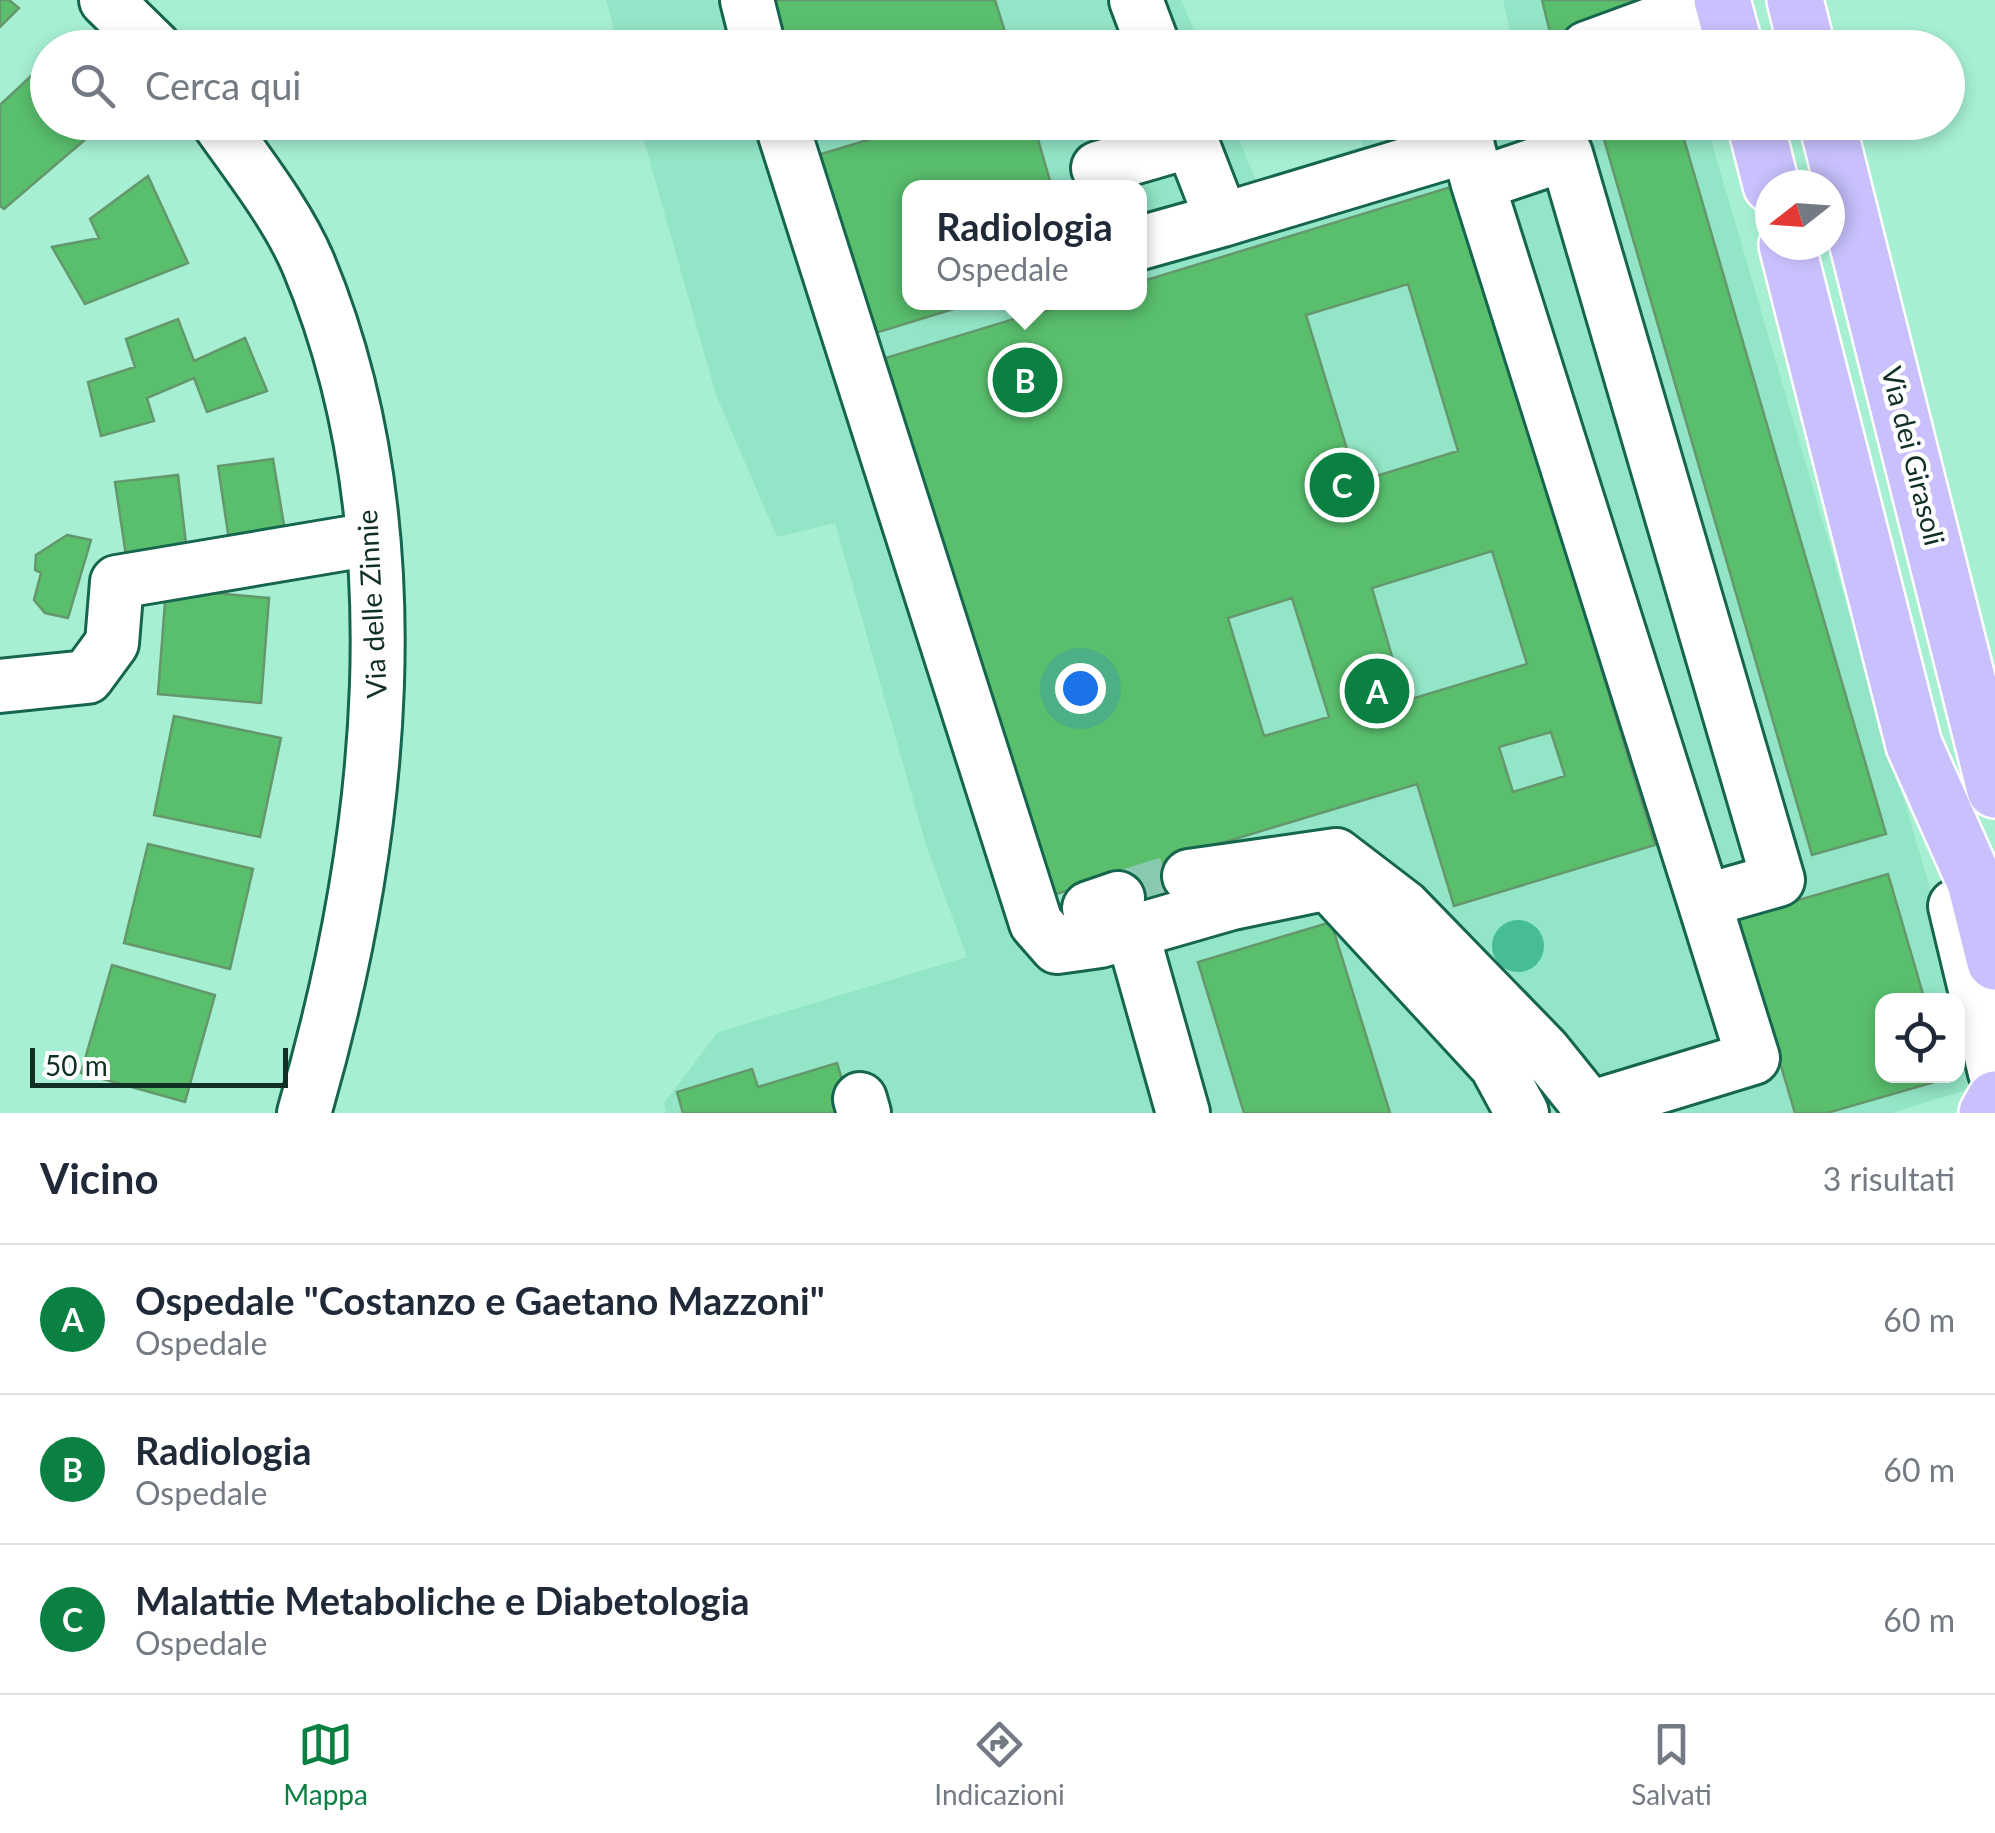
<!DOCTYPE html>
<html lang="it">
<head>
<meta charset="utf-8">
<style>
  body { margin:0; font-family:Lato,sans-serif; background:#f6f6f7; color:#1f2937 }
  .controls { position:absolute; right:30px; bottom:30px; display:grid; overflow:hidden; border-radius:20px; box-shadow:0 5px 15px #0003 }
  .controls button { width:90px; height:90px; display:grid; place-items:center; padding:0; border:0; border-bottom:2px solid #e0e1e3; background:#fff; color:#1f2937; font:50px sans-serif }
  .compass { position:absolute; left:1755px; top:170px; width:90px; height:90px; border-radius:50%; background:#fff; box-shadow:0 5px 15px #0003; rotate:253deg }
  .scale { position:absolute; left:30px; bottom:25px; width:258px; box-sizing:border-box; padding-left:10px; border:5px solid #102f25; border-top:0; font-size:28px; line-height:35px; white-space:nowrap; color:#102f25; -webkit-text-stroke:8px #fefefe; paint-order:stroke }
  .you { position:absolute; left:1080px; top:688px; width:35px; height:35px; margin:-25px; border:8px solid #fff; border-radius:50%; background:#1a73e8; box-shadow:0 0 0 15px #1a73e833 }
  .badge { display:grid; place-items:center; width:65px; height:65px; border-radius:50%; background:#0b8043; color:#fff; font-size:32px; font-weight:700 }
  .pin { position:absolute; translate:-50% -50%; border:5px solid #fff; box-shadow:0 2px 10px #0006 }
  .popup { position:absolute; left:902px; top:180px; width:245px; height:130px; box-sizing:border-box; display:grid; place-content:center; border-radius:20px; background:#fff; filter:drop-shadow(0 2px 8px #0005); font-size:32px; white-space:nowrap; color:#747a83 }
  .popup b { font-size:38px; color:#1f2937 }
  .popup::after { content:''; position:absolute; left:50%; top:100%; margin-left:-20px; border:20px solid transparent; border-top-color:#fff }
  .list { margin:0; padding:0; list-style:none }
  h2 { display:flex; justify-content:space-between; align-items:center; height:130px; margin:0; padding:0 40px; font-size:42px }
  h2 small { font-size:32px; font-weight:400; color:#747a83 }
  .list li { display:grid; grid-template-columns:65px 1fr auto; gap:30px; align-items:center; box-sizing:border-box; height:150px; padding:0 40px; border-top:2px solid #e0e1e3 }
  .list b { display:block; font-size:38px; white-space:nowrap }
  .list p { margin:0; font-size:32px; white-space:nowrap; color:#747a83 }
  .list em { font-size:32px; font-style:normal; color:#747a83 }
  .icon { flex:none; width:55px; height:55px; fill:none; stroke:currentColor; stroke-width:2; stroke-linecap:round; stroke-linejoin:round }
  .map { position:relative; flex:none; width:1995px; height:1113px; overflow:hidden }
  .search { position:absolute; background:#fff; box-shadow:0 5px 15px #0003; left:30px; right:30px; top:30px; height:110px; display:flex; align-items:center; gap:25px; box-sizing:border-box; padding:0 35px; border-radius:55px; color:#747a83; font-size:38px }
  .sheet { height:580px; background:#fff }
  nav { display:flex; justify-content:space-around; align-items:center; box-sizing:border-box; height:140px; border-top:2px solid #e0e1e3; background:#fff; font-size:28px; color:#747a83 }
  nav a { display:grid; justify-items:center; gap:5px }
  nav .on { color:#0b8043 }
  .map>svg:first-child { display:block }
</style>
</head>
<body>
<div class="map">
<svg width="1995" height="1113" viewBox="0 0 1995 1113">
  <rect width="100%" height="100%" fill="#a6efd3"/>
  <!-- built -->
  <path fill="#92e5c6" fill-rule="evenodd" d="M606,0H1181L1201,47H619Z
    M1503,0H1670L1684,47L1454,48L1510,31Z
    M639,123H1232L1256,180L1363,146L1356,123H1706L1982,1066L1976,1087L1891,1113H666L664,1103L718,1032L967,957L926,845L835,523L777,537L716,395ZM910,188H1140V302H910ZM1882,1001H1958V1076H1882Z"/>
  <!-- water -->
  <path fill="#47bd97" d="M1492 946a26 26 0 1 1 52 0a26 26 0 1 1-52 0Z"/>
  <!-- building -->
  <path fill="#59bf6d" stroke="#65976c" stroke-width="2.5" fill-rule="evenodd" d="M0,0H9L19,8L0,27Z
    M770,0H995L1010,48H784Z
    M1542,0H1660L1662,9L1552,40Z
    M31,76L48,93V122H75L88,137L4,209L0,206V105Z
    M874,122H1033L1052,188H910V302H976L869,335L814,156L878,137Z
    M1599,122H1679L1886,834L1812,855Z
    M148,176L188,263L85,304L52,247L99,238L90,219Z
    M1454,186L1655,845L1454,906L1417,784L1182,855L1195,897L1124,919L1112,877L1043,898L879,360L1027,315L1023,302H1036L1039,313L1073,302H1140V282ZM1408,284L1458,451L1357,482L1306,315ZM1492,551L1527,664L1405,701L1372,588ZM1292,598L1329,717L1264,736L1228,618ZM1551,732L1565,776L1513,792L1499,747Z
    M178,319L194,361L245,338L267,391L207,412L194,378L147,398L154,421L101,436L88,382L135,367L126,339Z
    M273,459L287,543L230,547L218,466Z
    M178,475L188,561L128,569L115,482Z
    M67,535L91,540L68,618L45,613L34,600L41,573L35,570L36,555Z
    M166,589L269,598L261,703L158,694Z
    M174,716L281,738L260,837L154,815Z
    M148,844L253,869L230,969L124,943Z
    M1888,874L1925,1001H1882V1076L1948,1078L1827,1113H1795L1737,918Z
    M1331,922L1390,1113H1244L1198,962Z
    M112,965L215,995L185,1102L81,1073Z
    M837,1063L852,1113H683L677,1092L752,1069L758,1087Z"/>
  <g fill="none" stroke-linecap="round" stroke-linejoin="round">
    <!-- minor-tunnel -->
    <path stroke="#88c9b0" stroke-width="52" stroke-dasharray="52 26" stroke-linecap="butt" d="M1118,898L1189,876"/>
    <!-- minor casing -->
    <g stroke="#16654e" stroke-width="58">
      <path id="minor" d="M106,0L155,48
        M747,0L759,48
        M1136,0L1154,48
        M1587,48L1718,0
        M218,122C249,166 287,214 308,263C419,528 382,845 304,1113
        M781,122L1036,923L1057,947L1100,941
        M1184,122L1222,220L1468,146
        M1461,122L1478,184L1704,901L1778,880L1566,154L1478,184
        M1098,168L1191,141
        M1140,243L1222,220
        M0,686L87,677L112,643L117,582L372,539
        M1189,876L1336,855L1404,907L1544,1051L1594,1113
        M1118,898L1089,908L1100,941L1232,903L1328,883L1496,1065L1522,1113
        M1955,906L1995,1073
        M1132,932L1183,1113
        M860,1099L864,1113
        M1592,1107L1753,1058L1704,901"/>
    </g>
    <!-- major casing -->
    <g stroke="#fff" stroke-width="60">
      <path id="major" d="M1722,0L1735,48
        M1795,0L1807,48
        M1755,122L1771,185
        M1827,122L1995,790
        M1787,245L1914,745L1975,882L1995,962
        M1987,1113L1995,1099"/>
    </g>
    <!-- minor -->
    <use href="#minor" stroke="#fff" stroke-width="52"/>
    <!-- major -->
    <use href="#major" stroke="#c8c1fd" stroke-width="55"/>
  </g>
  <g text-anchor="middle" stroke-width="9" stroke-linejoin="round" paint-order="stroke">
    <!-- street labels -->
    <g font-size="28" fill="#102f25" stroke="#fefefe">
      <text transform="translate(1913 456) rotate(76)" y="10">Via dei Girasoli</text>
      <text transform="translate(372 604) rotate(-93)" y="10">Via delle Zinnie</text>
    </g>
  </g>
</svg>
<div class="controls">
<button><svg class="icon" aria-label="locate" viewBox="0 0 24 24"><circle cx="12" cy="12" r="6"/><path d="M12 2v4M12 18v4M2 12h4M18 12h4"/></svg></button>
</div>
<svg class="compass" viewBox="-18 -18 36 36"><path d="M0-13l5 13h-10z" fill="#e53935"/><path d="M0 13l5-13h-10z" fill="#747a83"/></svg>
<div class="scale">50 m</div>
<div class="you"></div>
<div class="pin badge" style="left:1377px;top:691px">A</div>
<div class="pin badge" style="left:1025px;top:380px">B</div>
<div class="popup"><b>Radiologia</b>Ospedale</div>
<div class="pin badge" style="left:1342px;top:485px">C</div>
<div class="search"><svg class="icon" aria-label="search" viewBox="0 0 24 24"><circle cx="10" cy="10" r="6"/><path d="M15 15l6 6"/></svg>Cerca qui</div>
</div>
<section class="sheet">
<h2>Vicino<small>3 risultati</small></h2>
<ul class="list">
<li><span class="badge">A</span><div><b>Ospedale &quot;Costanzo e Gaetano Mazzoni&quot;</b><p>Ospedale</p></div><em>60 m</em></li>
<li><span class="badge">B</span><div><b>Radiologia</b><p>Ospedale</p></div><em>60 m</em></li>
<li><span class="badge">C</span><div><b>Malattie Metaboliche e Diabetologia</b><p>Ospedale</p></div><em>60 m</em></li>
</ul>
</section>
<nav>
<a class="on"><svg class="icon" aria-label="map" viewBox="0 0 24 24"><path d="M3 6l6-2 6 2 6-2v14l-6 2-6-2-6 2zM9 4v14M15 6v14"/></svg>Mappa</a>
<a><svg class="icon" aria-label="directions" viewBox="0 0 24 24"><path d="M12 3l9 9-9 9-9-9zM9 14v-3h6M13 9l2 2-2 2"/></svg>Indicazioni</a>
<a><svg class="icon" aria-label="saved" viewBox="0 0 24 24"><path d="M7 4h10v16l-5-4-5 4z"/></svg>Salvati</a>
</nav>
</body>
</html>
